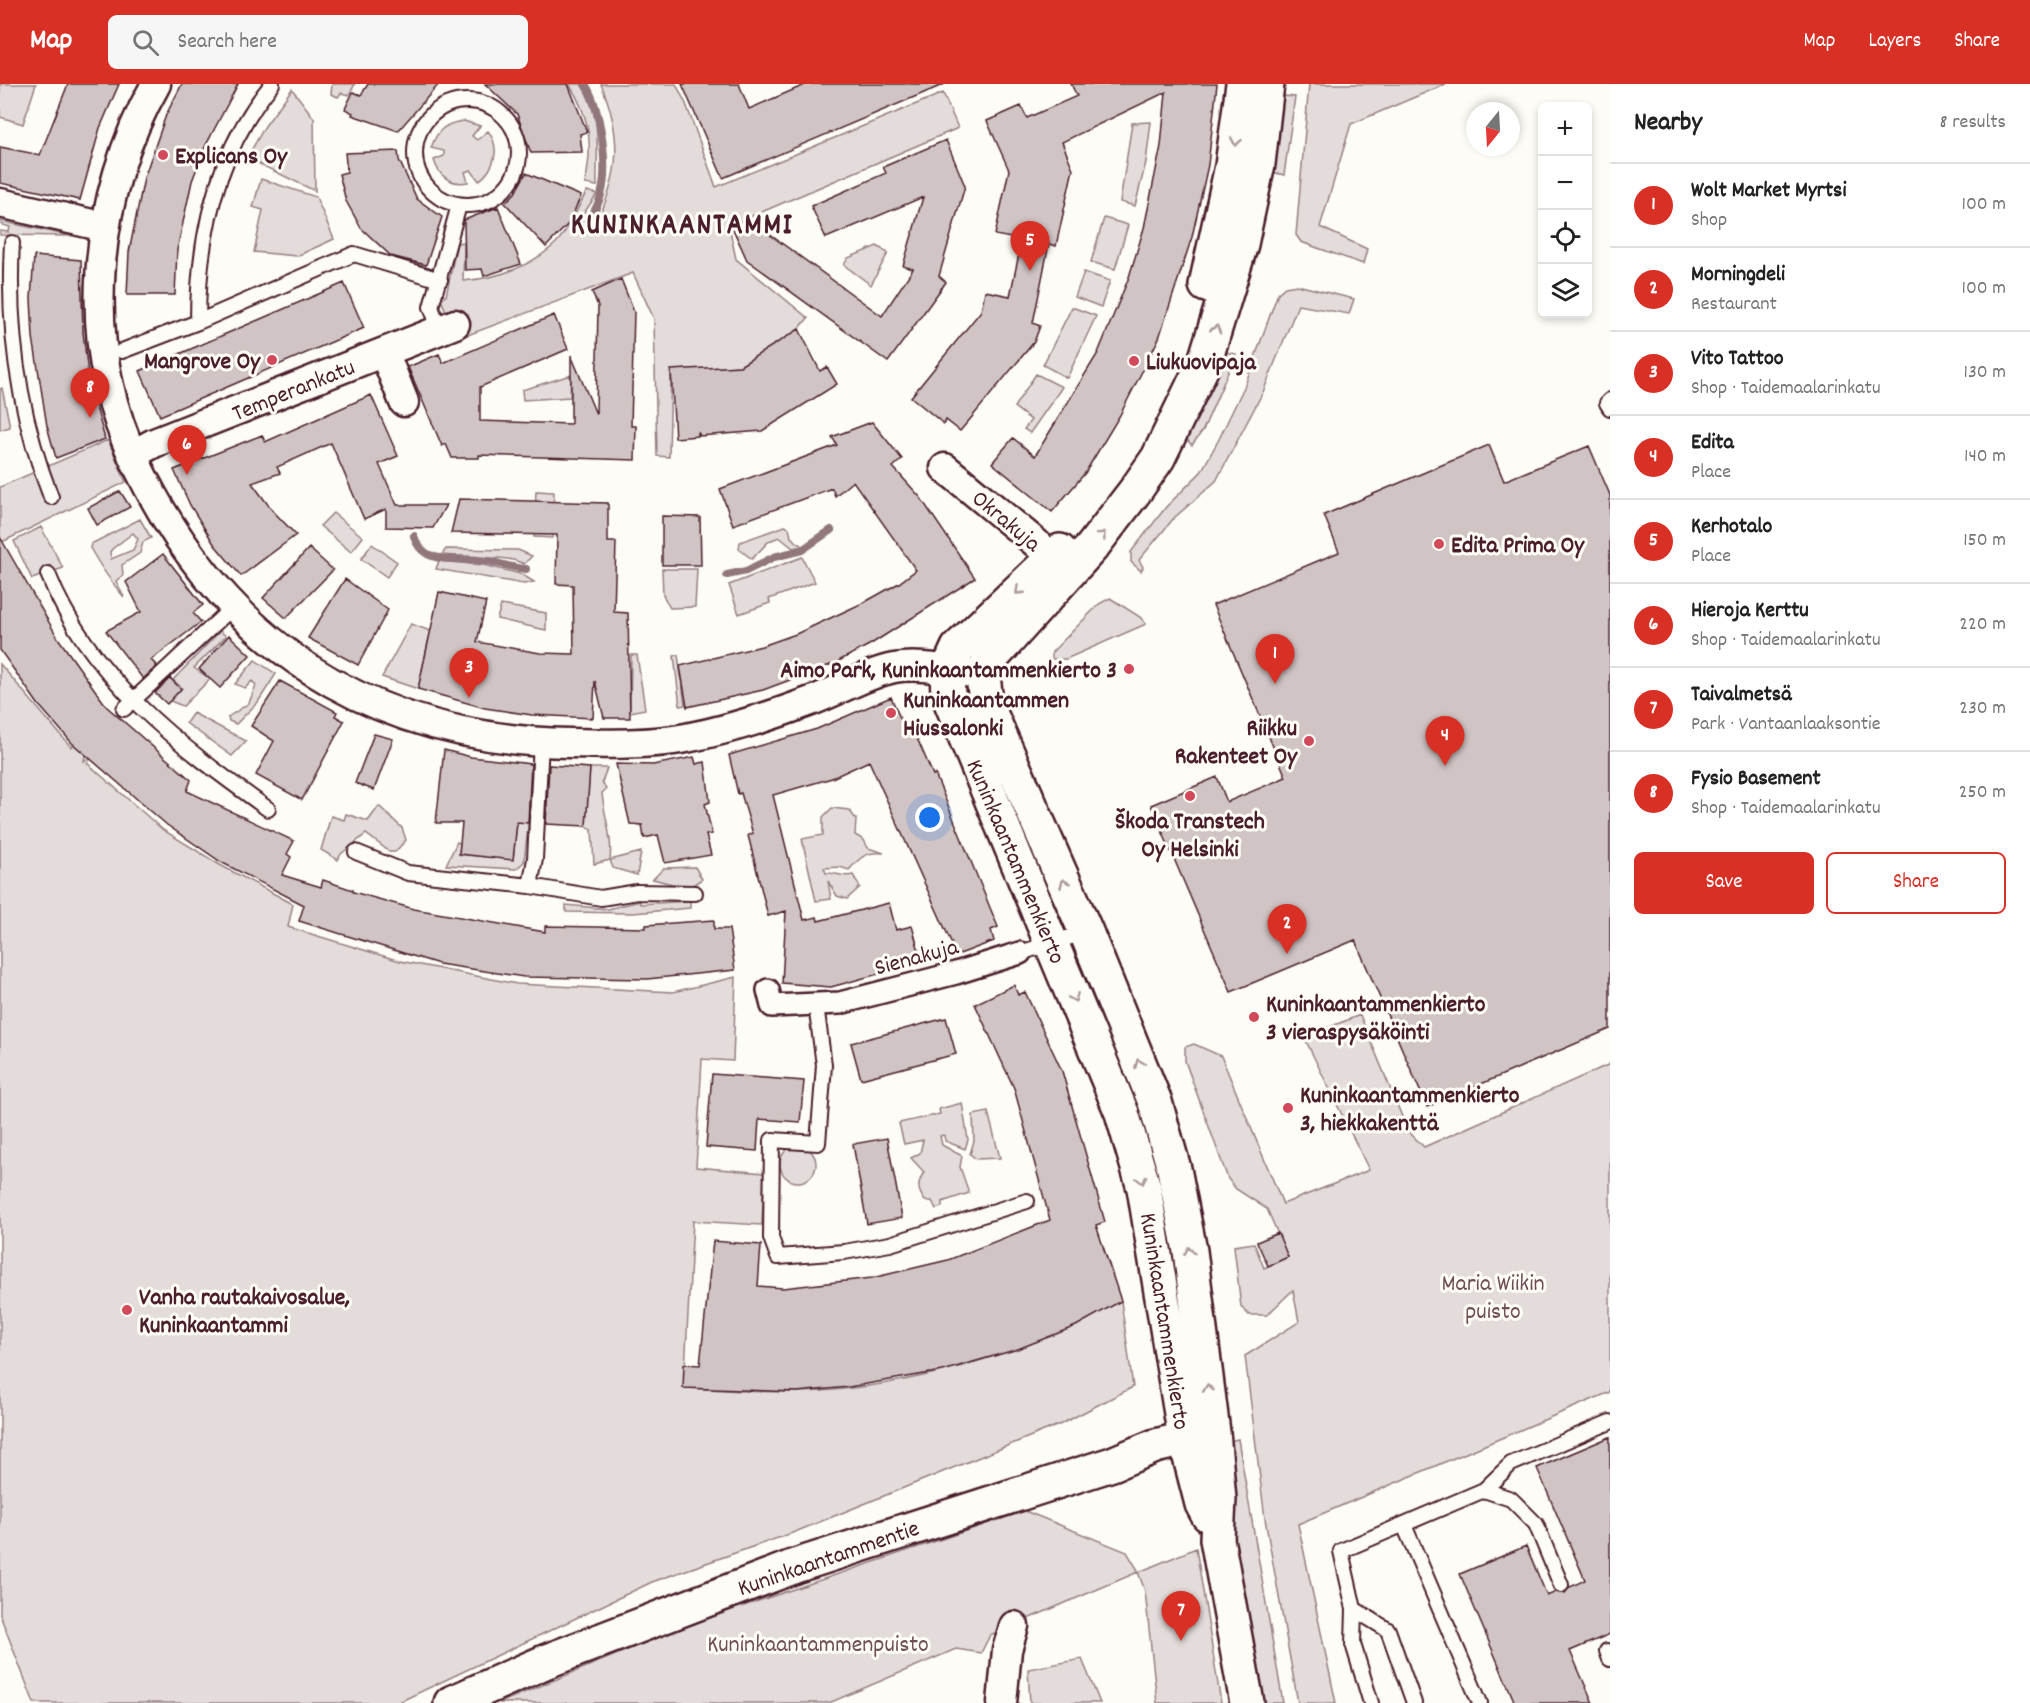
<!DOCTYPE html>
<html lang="en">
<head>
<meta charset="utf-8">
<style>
  body { margin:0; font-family:Dekko,sans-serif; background:#f6f6f6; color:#222 }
  .controls { position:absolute; right:18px; top:18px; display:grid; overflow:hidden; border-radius:9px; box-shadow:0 3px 9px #0003 }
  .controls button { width:54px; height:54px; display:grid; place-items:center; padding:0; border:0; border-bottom:2px solid #e0e0e0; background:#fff; color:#222; font:30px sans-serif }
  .compass { position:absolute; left:1466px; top:18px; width:54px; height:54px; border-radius:50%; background:#fff; box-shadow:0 3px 9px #0003; rotate:198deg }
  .you { position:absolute; left:930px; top:734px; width:21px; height:21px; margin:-15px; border:4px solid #fff; border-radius:50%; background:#1a73e8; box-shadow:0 0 0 9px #1a73e833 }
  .badge { display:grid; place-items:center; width:39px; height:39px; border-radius:50%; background:#d93025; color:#fff; font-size:20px; font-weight:700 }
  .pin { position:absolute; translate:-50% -50px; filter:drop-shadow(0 2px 3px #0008) }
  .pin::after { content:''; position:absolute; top:32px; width:21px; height:18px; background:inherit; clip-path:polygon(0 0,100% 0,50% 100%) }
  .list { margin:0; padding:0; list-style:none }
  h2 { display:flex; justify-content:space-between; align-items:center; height:78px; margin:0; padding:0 24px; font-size:26px }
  h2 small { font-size:20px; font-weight:400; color:#767676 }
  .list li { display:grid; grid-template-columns:39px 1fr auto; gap:18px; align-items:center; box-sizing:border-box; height:84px; padding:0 24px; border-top:2px solid #e0e0e0 }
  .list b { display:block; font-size:22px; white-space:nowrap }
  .list p { margin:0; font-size:20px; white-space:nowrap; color:#767676 }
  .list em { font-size:20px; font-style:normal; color:#767676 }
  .actions { display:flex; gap:12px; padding:18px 24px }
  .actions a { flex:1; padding:14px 0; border:2px solid #d93025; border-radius:9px; text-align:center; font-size:21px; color:#d93025 }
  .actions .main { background:#d93025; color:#fff }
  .icon { flex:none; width:33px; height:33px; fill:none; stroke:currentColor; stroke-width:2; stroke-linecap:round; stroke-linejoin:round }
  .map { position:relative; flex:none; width:1610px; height:1619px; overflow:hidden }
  header { display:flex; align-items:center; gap:36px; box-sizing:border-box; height:84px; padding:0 30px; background:#d93025; color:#fff }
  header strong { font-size:28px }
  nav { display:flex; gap:33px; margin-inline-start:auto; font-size:21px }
  .search { width:420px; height:54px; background:#f6f6f6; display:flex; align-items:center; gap:15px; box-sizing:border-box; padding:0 21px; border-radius:9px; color:#767676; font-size:22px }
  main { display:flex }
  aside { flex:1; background:#fff }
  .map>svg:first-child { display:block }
</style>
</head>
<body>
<header>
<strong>Map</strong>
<div class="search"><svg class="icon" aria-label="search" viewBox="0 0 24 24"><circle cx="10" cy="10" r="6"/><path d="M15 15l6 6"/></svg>Search here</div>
<nav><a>Map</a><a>Layers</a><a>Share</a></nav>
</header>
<main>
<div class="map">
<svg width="1610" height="1619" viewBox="0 0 1610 1619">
  <rect width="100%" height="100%" fill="#fdfcf7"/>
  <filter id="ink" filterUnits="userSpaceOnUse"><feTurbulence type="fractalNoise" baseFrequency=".0167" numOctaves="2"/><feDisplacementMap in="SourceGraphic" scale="12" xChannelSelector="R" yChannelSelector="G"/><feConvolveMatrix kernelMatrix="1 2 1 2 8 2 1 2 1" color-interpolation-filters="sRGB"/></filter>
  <g filter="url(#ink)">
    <!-- green -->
    <path fill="#e3dcda" stroke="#967e82" stroke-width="1.5" fill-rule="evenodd" d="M0,0H36L23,40L0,33Z
      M332,0H355L349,11L341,9L338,13L331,10Z
      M569,0H581C603,31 596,67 597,102L585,100C593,62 591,34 569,0Z
      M601,0H676L686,20L716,103L943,9L958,44L729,142L736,175L808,234L799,245L740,282L671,287L669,373L657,372L654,235L633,189L457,255L441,215L446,212L457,159L464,158L463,197C497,194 531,183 556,159C570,144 577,124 587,107L597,110L580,135L595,142C620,91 623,53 601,0Z
      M1309,0H1446L1351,40L1320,143L1367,165L1363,180L1301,158L1296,151Z
      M292,5L314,34L315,107L247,74L265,42Z
      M1284,12L1295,13L1284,91L1268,87Z
      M464,37L480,42L472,52L477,56L488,47C501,64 495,84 479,97L471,86L465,88L468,98C451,101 439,93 434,76L444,72V67L431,64C437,46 445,39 464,37Z
      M1151,38L1146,78L1135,122L1120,118L1132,39Z
      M261,95L316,113L334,155L297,172L254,168L263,126L253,123Z
      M1104,134L1128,141L1115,185L1091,178Z
      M0,137L71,152L0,151V147L9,148L10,143L0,140Z
      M877,162L888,169L871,201L844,181L848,174Z
      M1084,188L1110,197L1101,223L1075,213Z
      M1297,201L1354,215L1349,230L1298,221L1263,308L1216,397L1174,434L1139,476L1143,483L1141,487L1131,478V468L1166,423L1201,388L1219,355L1245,301L1278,209L1285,203Z
      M1072,223L1096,232L1067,294L1043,281Z
      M1220,267L1236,270L1203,346L1192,361L1186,355Z
      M1036,290L1062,303L1030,349L1024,345L1031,336L1014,323Z
      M571,291L570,313L523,316L522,306Z
      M2,304L10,343L0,346V305Z
      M108,356L126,398L0,459V403Z
      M536,407L554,408L552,454L534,453Z
      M333,429L363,453L351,468L320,442Z
      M140,435L151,454L143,458L140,469L122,481L123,491L116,497L124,513C111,498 100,482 90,464L91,460ZM133,449L138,455L133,466L111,475L110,468L112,465Z
      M785,442L789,444L791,453L802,462L793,464L779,453L769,457L752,475L739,465L740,458Z
      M41,443L63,484L32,495L14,457Z
      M372,460L397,478L387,493L361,475Z
      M446,465L518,466L532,472L524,480C501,468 466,478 441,472Z
      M802,473L815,498L769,515L770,519L739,530L729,501Z
      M439,477L483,481L521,490L534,498L524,500L436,485Z
      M662,485H697L695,523L670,524L663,511Z
      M1110,514L1140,533L1146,540L1066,575H1052V568L1099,520Z
      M501,521L546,529V546L497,535Z
      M411,540L447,553L429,554L418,605L382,593Z
      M220,547L226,552L194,584L210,595L183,622L170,617L182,604L173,596Z
      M631,571H637L645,625L630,628Z
      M678,571L685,621L680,622L674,572Z
      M255,576L276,590L258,618L236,640L229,637L228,633L249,619L256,601L252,597L245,604L235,600Z
      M0,580L71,663L99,635L87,661L84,677L98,667L87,679L163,746L220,781L293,820L288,843L400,877L517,900L673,908L736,893L733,977L702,975L696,1083L764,1089L762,1141L693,1137L684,1304C721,1305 760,1309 798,1308C908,1305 1025,1270 1121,1217L1133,1303L1061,1340L795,1448L652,1498L397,1619H34L0,1531Z
      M193,629L246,657L232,672L186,639Z
      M590,684H607L602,698L606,705L602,709C604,733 613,753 610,776L641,768L637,791L613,784L610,776L594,780L592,745L586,742Z
      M379,722L402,744L406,756L395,768H390L366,750L341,770L338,776L321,766L331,732L344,736L346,730L368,737Z
      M832,724L849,726L856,735L855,751L864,756L868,764L884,769C867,767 860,773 849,786L840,783L824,784L826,789C836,788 843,794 853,791L860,803L847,815L837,812L828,797L831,815L816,817L802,755L823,751V733Z
      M518,731L529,734L524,778L516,785L446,781L457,758L460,759L459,770L513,775Z
      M695,783L702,795L688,804L653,795L664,784Z
      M640,817V820L690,817V824L633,829L566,828V821L608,825Z
      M1360,931L1408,1047L1424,1063L1610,980V1308L1298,1440L1336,1619H1298L1265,1435L1245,1272L1299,1238L1293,1206L1267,1231H1249L1241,1223L1234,1162L1254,1159L1264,1184L1288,1173L1267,1125L1236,1105L1228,1095L1185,977V963L1194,960L1221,972L1283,1120L1369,1086L1304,953Z
      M962,1019L968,1056L965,1065L945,1057L944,1051L940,1052L942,1061L962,1072L960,1083L969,1109L942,1118V1123L936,1125L932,1117H925C917,1106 917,1099 924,1088L911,1074L920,1069L923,1056L904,1060L899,1039L940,1030L939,1025Z
      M988,1028L1000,1074L976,1075L970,1070L974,1057L973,1031Z
      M780 1080a18 18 0 1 1 36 0a18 18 0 1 1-36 0Z
      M1238,1355L1283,1619H1261L1235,1469L1225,1358Z
      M1025,1427L1127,1468L1139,1488L1196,1464L1221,1619H1157L1145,1507L1138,1488L990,1551L981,1569L956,1565L829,1619H499L693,1539Z
      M1082,1575L1100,1619H1030L1028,1585Z"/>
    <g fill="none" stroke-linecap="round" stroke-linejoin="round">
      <!-- stream -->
      <path stroke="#91777b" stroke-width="8" d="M585,0C601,25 609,83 601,111C599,120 593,129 589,137
        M414,452C423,482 455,473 479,476C495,477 510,484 526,485
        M727,491L746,487L774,473L802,466L831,446"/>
    </g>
    <!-- building -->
    <path fill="#d0c5c4" stroke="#4a1f2b" stroke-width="1.5" d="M68,0H119L100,44L80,116L0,99V63L40,71Z
      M182,0H238L205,63L192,97L177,166L175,211H127L129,168L144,94L166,31Z
      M368,0H439L398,47L352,31L353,29L345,25L353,8L361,11Z
      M485,0H568L587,48L580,50L582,68L531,69L517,30Z
      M682,0H739L749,25L807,0H945L723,94Z
      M1071,0H1217L1208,81L1192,153L1159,254L1120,331L1085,389L1052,428L992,379L1013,354L1035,372L1098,269L1129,193L1144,144L1161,62L1166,8L1062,58L1073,85L1056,162L1049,160L1033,239L1040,242L1034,258L972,333L960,347L946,336L944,340L911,313L981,227L985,207L1010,212L1022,156L995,151L1009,86L987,37L1021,22L1027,34L1077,12Z
      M946,56L965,102L939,192L946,198L888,278L747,176L733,145L761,132L769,150L882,232L913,185L903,182L923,113L826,154L811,122L886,89L883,83Z
      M398,67L399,76L417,115L442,133L426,181L391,172L361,144L346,117L339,90L347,88L345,69Z
      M526,89L581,112L569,139L546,163L505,119L515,109Z
      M498,123L521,180L484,192L482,185L465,186L464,136Z
      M34,172L81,176L83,248L89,298L105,355L56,374L47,342L33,253L31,214Z
      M621,195L634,228L631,342H636L635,376L479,371V374H452L446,360L442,362L408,283L439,270L443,279L554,231L568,265L480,303V337L571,340V271L596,330L598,222L592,208Z
      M344,199L364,244L160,332L140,287Z
      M799,245L820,287L827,283L837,300L762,347L700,352L698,348V352L675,354L671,286L740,282Z
      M371,311L398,372L379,380L397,421H446L433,444L386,443V425L364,435L331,359L277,383L280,389L252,399L272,426L296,451L241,492L214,460L190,421L174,386L262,351L265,358Z
      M872,338L902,375L893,383L920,413L975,494L871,560L833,580L763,606L687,623L680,582L762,562L796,550L865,518L899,499L916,486L853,397L835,412L832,404L733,441L720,405L837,361L832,353Z
      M1489,361L1504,397L1589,362L1610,411V945L1427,1023L1355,856L1231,908L1151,721L1217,693L1227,718L1286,693L1213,521L1339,468L1324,431Z
      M120,407L130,423L97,441L88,424Z
      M459,415L608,419V458H616L614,528L628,529L630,634H604L595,597L593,634L532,631L485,624L418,605L439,508L486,518L477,558L540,569L574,570L573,501L556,500L557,451L451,449Z
      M662,432L700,433L701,481H662Z
      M0,453L58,554L107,623L191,696L187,707L294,757L287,770L291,773L282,791L321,803L323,796L353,806V808L414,825L545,848V842L646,844V841L714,836V845H729L735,886L647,895L524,893L439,880L299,837L304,821L221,778L167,741L72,659L38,620L0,566Z
      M309,464L333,486L286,534L263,514Z
      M163,470L203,521L193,529L201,538L151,576L157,582L143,595L106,547L141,528L126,498Z
      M345,495L388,526L358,581L308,554Z
      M229,551L250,571L220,604L199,585Z
      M170,594L181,605L167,620L155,609Z
      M280,597L337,628L335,632L344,637L302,716L256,691L274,657L251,642Z
      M891,613L903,641L910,638L933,691L935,690L998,843L991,846L994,857L957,871L869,677L832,694L773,711L804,836L817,833L818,837L889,819L896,846L912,842L922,878L831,903L782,899L786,827L768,832L748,751L753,750L741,709L738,710L729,671L817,645Z
      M374,650L393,655L374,706L355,699Z
      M444,666L471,673L531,680L528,739L517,738L513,776L459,770L462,739H436Z
      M694,673L696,680L705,678L710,718L705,720L712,750L706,751L711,771L665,779L658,751L644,754L642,741L630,740L616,680L653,681Z
      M549,681L590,684L586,742L546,740Z
      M1014,901L1018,911L1025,908L1062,987L1105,1138L1096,1141L1121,1217L1076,1242L1018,1265L942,1287L849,1303L797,1308L683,1304L684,1280L700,1281L713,1157L761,1161L758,1202L783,1204L872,1194L948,1176L1050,1136L1014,1004L975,920Z
      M946,934L956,970L861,995L851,959Z
      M712,990L804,997L800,1038L759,1035L757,1067L706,1063Z
      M887,1054L902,1134L867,1140L853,1060Z
      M1278,1149L1288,1173L1268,1182L1257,1158Z
      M1610,1353V1550L1570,1567L1593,1619H1515L1460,1490L1526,1462L1547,1512L1556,1508L1565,1509L1570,1503L1585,1496L1537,1384Z"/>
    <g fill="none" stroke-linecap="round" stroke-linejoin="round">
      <!-- service casing -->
      <g stroke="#4a1f2b" stroke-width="18">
        <path id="service" d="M415 69a52 52 0 1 1 104 0a52 52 0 1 1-104 0Z
          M12,159C7,247 19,331 51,413
          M198,238C198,153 217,67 272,0
          M440,246L431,223L459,121
          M122,267L198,238L354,170L440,196
          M1610,316L1607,319L1610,324
          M48,490C89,594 180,662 268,725
          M124,625L234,522
          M356,768L408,789L530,802L601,814L637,808L695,809
          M530,802L535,775L541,658
          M1020,869L1086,848
          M816,921L824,981L818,1059L772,1056L771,1154L778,1173L844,1168L890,1160L1027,1117
          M1484,1406L1511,1415L1536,1440L1561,1501
          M1404,1441L1480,1619
          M1354,1525L1388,1546L1414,1619
          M1607,1567L1610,1575
          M1371,1619L1353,1560L1354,1525L1341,1467L1484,1406L1511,1380L1610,1338"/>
      </g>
      <!-- pedestrian casing -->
      <g stroke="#4a1f2b" stroke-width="26">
        <path id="pedestrian" d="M768,906L772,922L840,919L956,889L1020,869"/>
      </g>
      <!-- minor casing -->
      <g stroke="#4a1f2b" stroke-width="33">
        <path id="minor" d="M156,0C92,112 79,260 135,377C222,559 368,655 570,659C608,660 649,661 686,654C728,646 771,632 811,617C839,607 865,590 894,584C922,579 955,588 983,590
          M0,119L105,143
          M384,268L404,318
          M132,371L154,359L455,240
          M945,384L1036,459L1068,490
          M1002,1619L1007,1566L1014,1542"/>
      </g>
      <!-- tertiary casing -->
      <g stroke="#4a1f2b" stroke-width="38">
        <path id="tertiary" d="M1206,201L1232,82L1243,0
          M1060,467L958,564L947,588L948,611L1122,1029L1144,1104L1185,1354L1202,1420L1208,1431
          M451,1619L547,1577L795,1482L1112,1380L1155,1362L1206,1350
          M1247,1619L1217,1455L1219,1415L1213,1348L1190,1167L1174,1085L1155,1018L1086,848L986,620L983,590L988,578L1092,463L1135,407L1158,374L1205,277L1241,160L1258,80L1267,0"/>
      </g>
      <!-- service -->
      <use href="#service" stroke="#fdfcf7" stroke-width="14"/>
      <!-- pedestrian -->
      <use href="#pedestrian" stroke="#fdfcf7" stroke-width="21"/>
      <!-- minor -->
      <use href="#minor" stroke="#fdfcf7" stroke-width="28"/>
      <!-- tertiary -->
      <use href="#tertiary" stroke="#fdfcf7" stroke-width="33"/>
    </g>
    <!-- one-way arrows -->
    <defs><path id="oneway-chevron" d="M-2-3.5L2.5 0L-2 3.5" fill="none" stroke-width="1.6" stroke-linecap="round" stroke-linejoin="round" transform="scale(1.5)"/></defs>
    <g stroke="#ac999b">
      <use href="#oneway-chevron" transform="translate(1236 58) rotate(100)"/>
      <use href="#oneway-chevron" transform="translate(1216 245) rotate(-73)"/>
      <use href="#oneway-chevron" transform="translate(1102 451) rotate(-53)"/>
      <use href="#oneway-chevron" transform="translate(1019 507) rotate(137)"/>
      <use href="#oneway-chevron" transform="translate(1064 799) rotate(-114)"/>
      <use href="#oneway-chevron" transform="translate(1074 914) rotate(67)"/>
      <use href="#oneway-chevron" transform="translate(1139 979) rotate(-112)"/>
      <use href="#oneway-chevron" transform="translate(1142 1096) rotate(76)"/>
      <use href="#oneway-chevron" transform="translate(1189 1167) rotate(-98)"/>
      <use href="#oneway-chevron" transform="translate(1208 1304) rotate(-97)"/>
    </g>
  </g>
  <!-- markers -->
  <g fill="#d1495b" stroke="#fdfcf7" stroke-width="2">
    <circle cx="163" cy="71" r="6"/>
    <circle cx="272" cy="276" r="6"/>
    <circle cx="1134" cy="277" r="6"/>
    <circle cx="1439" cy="460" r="6"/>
    <circle cx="1129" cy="585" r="6"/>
    <circle cx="891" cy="629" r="6"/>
    <circle cx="1309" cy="657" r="6"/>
    <circle cx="1190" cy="712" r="6"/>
    <circle cx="1254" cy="933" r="6"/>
    <circle cx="1288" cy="1024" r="6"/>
    <circle cx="127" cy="1226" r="6"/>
  </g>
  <g text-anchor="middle" stroke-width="6" stroke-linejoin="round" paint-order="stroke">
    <!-- poi labels -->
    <g font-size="24" font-weight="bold" fill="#4a1f2b" stroke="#fdfcf7" text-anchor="start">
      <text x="175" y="79">Explicans Oy</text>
      <text x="260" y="284" text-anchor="end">Mangrove Oy</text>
      <text x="1146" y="285">Liukuovipaja</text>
      <text x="1451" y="468">Edita Prima Oy</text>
      <text x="1117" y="593" text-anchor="end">Aimo Park, Kuninkaantammenkierto 3</text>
      <text x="903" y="623">Kuninkaantammen<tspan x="903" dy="28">Hiussalonki</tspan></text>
      <text x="1297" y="651" text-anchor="end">Riikku<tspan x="1297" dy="28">Rakenteet Oy</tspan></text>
      <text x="1190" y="744" text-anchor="middle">Škoda Transtech<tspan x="1190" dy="28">Oy Helsinki</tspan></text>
      <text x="1266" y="927">Kuninkaantammenkierto<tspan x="1266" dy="28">3 vieraspysäköinti</tspan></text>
      <text x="1300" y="1018">Kuninkaantammenkierto<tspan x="1300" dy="28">3, hiekkakenttä</tspan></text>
      <text x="139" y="1220">Vanha rautakaivosalue,<tspan x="139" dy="28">Kuninkaantammi</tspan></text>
    </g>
    <!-- street labels -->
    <g font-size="24" fill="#4a1f2b" stroke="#fdfcf7">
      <text transform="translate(293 305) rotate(-22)" y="8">Temperankatu</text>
      <text transform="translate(1007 436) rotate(40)" y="8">Okrakuja</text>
      <text transform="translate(1017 777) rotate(67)" y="8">Kuninkaantammenkierto</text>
      <text transform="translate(916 872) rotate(-15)" y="8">Sienakuja</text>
      <text transform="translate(1166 1237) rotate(81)" y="8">Kuninkaantammenkierto</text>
      <text transform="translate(828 1473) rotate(-19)" y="8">Kuninkaantammentie</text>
    </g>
    <!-- park labels -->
    <g font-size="24" fill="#704e57" stroke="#fdfcf7">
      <text x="1493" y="1206">Maria Wiikin<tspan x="1493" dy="28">puisto</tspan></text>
      <text x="818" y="1567">Kuninkaantammenpuisto</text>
    </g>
    <!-- district labels -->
    <g font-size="30" font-weight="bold" letter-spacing="1.5" fill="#4a1f2b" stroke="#fdfcf7">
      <text x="682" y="149">KUNINKAANTAMMI</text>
    </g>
  </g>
</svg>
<div class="controls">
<button>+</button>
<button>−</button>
<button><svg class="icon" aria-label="locate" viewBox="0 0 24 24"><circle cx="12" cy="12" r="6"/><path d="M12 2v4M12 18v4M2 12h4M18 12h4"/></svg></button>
<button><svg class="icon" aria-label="layers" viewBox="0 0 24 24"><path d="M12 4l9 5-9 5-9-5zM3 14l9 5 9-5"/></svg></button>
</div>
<svg class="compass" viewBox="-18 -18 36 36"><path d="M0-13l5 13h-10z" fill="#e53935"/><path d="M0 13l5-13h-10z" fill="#767676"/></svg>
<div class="you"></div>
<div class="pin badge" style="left:1275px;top:600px">1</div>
<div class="pin badge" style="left:1287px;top:870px">2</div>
<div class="pin badge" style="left:469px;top:614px">3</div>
<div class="pin badge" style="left:1445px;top:682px">4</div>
<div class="pin badge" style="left:1030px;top:187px">5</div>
<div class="pin badge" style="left:187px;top:391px">6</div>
<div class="pin badge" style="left:1181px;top:1557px">7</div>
<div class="pin badge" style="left:90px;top:334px">8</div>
</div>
<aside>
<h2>Nearby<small>8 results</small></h2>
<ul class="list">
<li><span class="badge">1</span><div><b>Wolt Market Myrtsi</b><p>Shop</p></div><em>100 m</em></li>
<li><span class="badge">2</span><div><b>Morningdeli</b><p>Restaurant</p></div><em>100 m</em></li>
<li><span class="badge">3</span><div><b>Vito Tattoo</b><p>Shop · Taidemaalarinkatu</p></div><em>130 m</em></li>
<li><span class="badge">4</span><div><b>Edita</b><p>Place</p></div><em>140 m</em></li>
<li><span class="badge">5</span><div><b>Kerhotalo</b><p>Place</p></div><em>150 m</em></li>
<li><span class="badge">6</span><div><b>Hieroja Kerttu</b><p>Shop · Taidemaalarinkatu</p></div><em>220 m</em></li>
<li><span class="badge">7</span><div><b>Taivalmetsä</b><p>Park · Vantaanlaaksontie</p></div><em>230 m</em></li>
<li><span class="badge">8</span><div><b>Fysio Basement</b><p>Shop · Taidemaalarinkatu</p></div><em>250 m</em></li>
</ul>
<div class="actions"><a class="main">Save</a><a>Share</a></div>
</aside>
</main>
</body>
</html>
